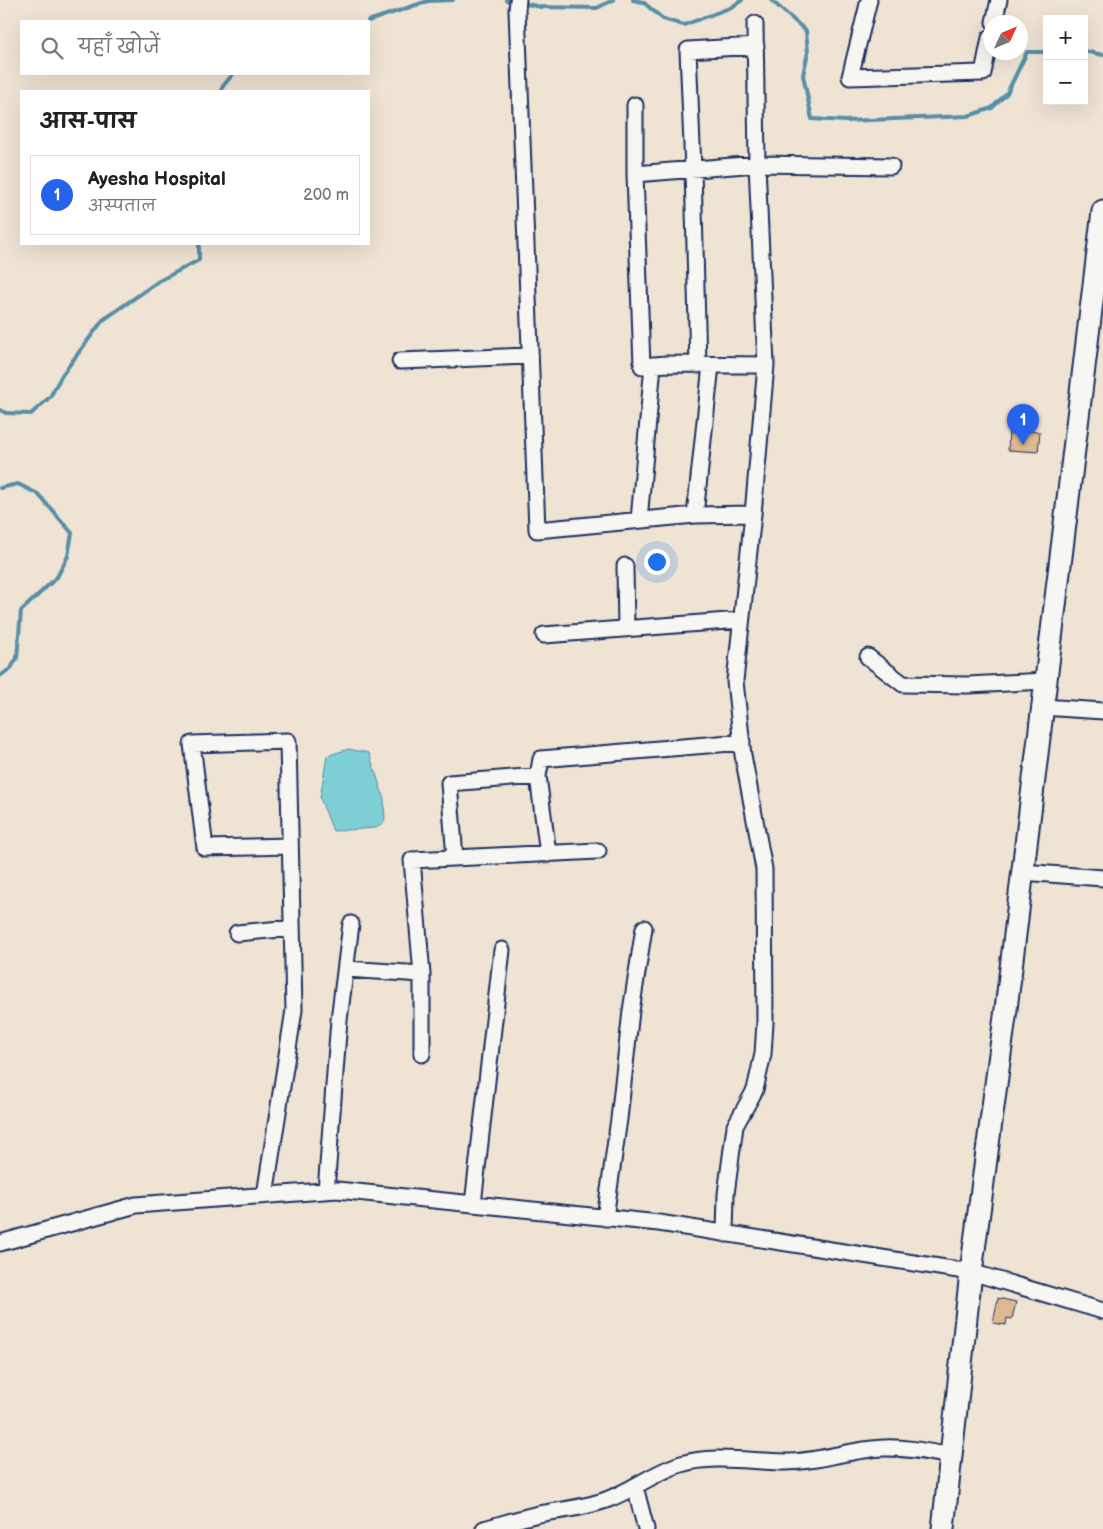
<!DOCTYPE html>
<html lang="hi">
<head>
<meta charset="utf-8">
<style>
  body { margin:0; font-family:"Balsamiq Sans","Playpen Sans Deva",sans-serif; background:#f6f6f6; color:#222 }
  .controls { position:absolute; right:15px; top:15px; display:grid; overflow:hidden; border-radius:0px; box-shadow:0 5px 20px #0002 }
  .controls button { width:45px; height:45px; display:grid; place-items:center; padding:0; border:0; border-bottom:1px solid #e0e0e0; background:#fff; color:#222; font:25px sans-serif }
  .compass { position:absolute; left:983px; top:15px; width:45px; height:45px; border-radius:50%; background:#fff; box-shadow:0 5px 20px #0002; rotate:46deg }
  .you { position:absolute; left:656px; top:561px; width:18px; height:18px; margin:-12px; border:4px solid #fff; border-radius:50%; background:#1a73e8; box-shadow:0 0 0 8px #1a73e833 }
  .badge { display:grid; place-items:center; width:32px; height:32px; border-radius:50%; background:#2563eb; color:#fff; font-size:16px; font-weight:700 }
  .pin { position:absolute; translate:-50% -41px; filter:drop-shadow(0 1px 2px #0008) }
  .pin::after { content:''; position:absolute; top:26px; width:18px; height:15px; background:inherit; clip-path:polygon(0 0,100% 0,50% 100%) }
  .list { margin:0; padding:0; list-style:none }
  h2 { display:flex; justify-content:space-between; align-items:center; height:65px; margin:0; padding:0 20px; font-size:21px }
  h2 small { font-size:16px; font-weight:400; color:#767676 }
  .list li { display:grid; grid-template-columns:32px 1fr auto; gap:15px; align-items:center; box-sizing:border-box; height:80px; margin:0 10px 10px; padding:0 10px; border:1px solid #e0e0e0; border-radius:0px }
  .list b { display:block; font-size:19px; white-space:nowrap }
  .list p { margin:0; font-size:16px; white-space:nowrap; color:#767676 }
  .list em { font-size:16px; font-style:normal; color:#767676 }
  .icon { flex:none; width:28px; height:28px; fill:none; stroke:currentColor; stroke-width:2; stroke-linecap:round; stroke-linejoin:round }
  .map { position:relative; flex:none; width:1103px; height:1529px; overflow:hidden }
  .search { position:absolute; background:#fff; box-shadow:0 5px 20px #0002; left:20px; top:20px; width:350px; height:55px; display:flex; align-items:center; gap:12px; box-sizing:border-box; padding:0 18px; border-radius:0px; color:#767676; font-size:19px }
  .panel { position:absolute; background:#fff; box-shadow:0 5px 20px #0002; left:20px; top:90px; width:350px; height:155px; border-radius:0px }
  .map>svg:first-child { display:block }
</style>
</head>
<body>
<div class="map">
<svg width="1103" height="1529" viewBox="0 0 1103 1529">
  <rect width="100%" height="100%" fill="#efe3d4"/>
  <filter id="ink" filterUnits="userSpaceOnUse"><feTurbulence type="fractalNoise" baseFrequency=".02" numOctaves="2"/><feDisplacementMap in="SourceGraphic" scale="10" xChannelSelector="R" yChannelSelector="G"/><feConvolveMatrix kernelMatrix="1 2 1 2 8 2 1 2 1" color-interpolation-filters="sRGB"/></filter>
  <g filter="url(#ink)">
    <!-- water -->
    <path fill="#7ecfd6" stroke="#568fa6" d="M348,749L369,753L384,798L385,821L376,828L333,831L320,798L327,756Z"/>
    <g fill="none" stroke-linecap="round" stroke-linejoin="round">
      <!-- stream -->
      <path stroke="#568fa6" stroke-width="4" d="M506,0L515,2
        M633,0L643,2L663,19L684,25L732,7L742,0
        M771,0L806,31L808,52L803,75L812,119L845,121L968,116L992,108L1007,93L1027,52H1047
        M522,3L541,7L597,8L613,0
        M368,21L428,1L453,0
        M1084,51L1103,55
        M221,91L223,86L233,74
        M0,410L6,413L31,414L50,397L62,375L103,320L159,281L199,260V244
        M0,488L18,484L38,494L72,533L68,556L57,577L21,611L17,658L11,668L0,676"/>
    </g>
    <!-- building -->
    <path fill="#deb88f" stroke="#1b2f5e" d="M1009,429L1040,432L1038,452L1008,450Z
      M998,1298L1016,1302L1012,1319L1007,1318L1006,1325L993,1323Z"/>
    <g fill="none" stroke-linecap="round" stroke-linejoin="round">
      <!-- street casing -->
      <g stroke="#1b2f5e" stroke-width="19">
        <path id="street" d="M518,0L517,10L537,530L695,515L753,514
          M869,0L850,77L983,73L990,38
          M994,22L999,0
          M635,105V174L642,366L667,364L766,365
          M635,174L757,164L891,166
          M400,361L530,356
          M698,365L693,169L688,50L756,46
          M695,515L711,365
          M639,520L653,365
          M625,566L626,629
          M544,635L741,620
          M868,657L903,684L968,685L1046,681
          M1042,707L1103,711
          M548,854L538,776L541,759L742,742
          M455,858L449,783L538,776
          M1022,872L1103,878
          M237,933L292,928
          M346,969L422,974
          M422,1054V974L412,860L598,851
          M326,1191L339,1020L351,924
          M265,1195L294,1010L288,741L192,744L205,848L290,846
          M473,1204L502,950
          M605,1218L619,1119L631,1011L644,928
          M725,1234L726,1194L735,1126L755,1090L763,1054L765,1023L764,869L743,755L735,681L753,514L766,365L757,164L755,24
          M0,1243L136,1205L337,1190L659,1223L971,1272L1103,1311
          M635,1487L646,1529
          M484,1529C502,1524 520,1518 539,1514C561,1510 584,1508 606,1500C632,1491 654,1472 681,1464C714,1454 752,1462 786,1462C819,1462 851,1449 884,1448C906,1447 929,1452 951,1456"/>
      </g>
      <!-- secondary casing -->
      <g stroke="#1b2f5e" stroke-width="25">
        <path id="secondary" d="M943,1529L971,1272L1006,1009L1103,211"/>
      </g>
      <!-- street -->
      <use href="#street" stroke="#f6f6f2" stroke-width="15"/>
      <!-- secondary -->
      <use href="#secondary" stroke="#f6f6f2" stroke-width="21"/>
    </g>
  </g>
</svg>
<div class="controls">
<button>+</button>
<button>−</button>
</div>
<svg class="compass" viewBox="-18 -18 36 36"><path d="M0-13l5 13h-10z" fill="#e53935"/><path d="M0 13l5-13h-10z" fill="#767676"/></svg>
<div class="you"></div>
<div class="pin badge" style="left:1023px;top:445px">1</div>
<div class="search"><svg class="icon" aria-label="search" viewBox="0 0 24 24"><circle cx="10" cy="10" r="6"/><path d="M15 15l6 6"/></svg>यहाँ खोजें</div>
<section class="panel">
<h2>आस-पास<small></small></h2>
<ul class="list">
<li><span class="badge">1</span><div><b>Ayesha Hospital</b><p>अस्पताल</p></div><em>200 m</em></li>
</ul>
</section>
</div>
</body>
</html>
